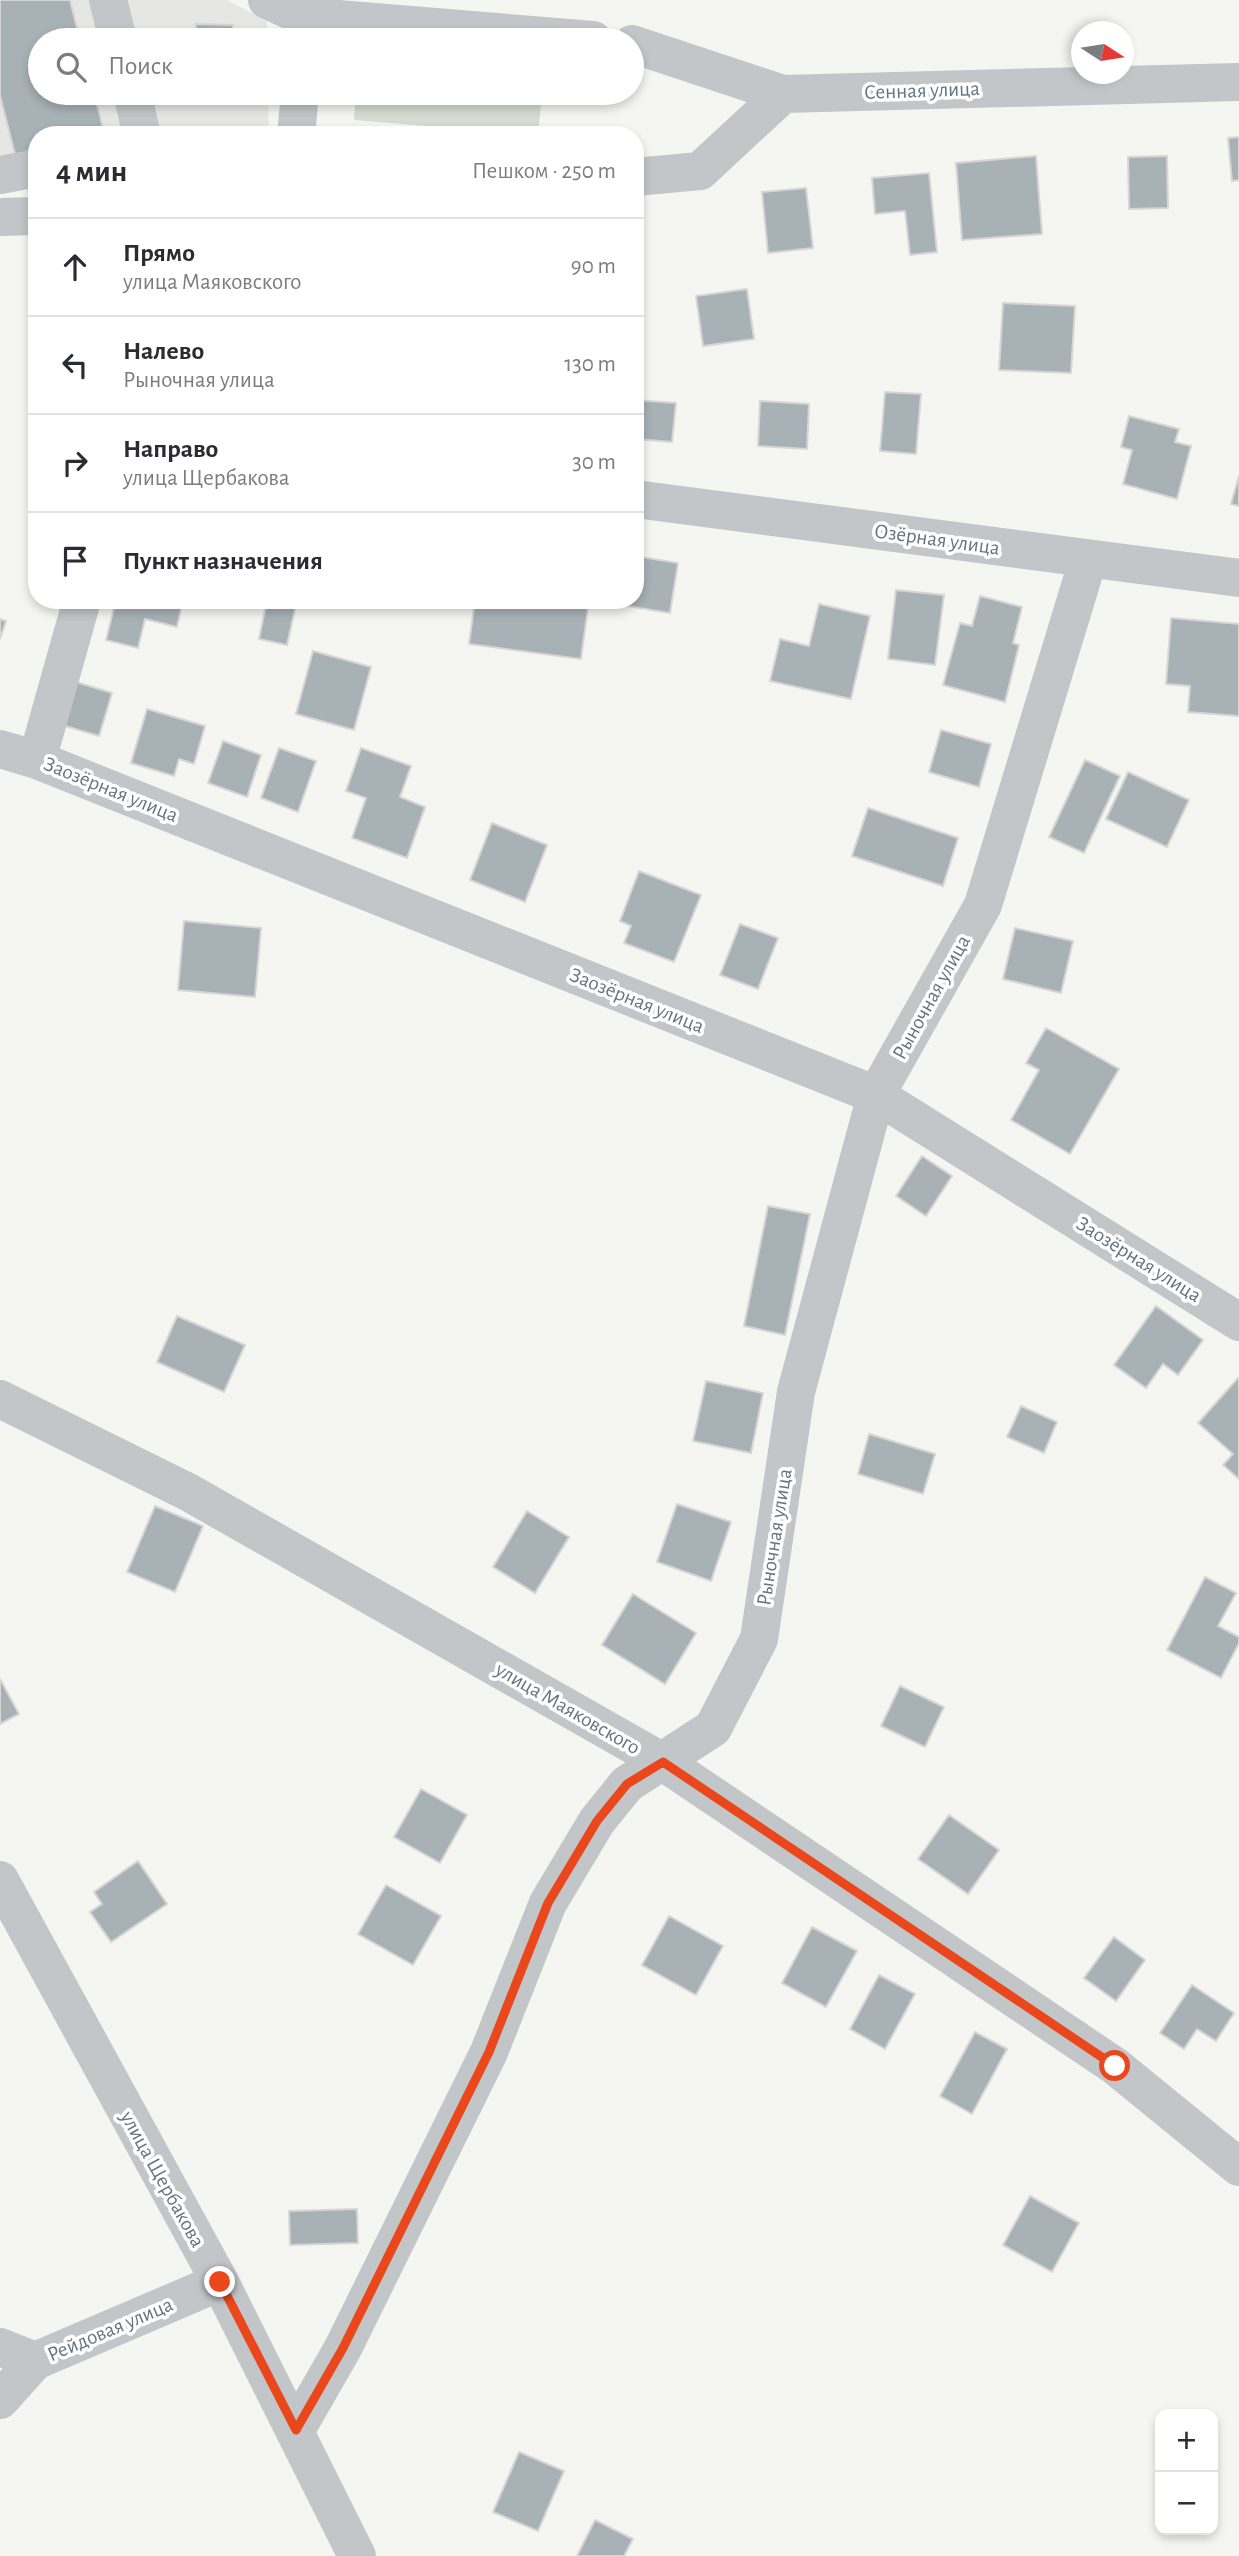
<!DOCTYPE html>
<html lang="ru">
<head>
<meta charset="utf-8">
<style>
  body { margin:0; font-family:"Alegreya Sans",sans-serif; background:#f7f7f7; color:#2b2b33 }
  .controls { position:absolute; right:21px; bottom:21px; display:grid; overflow:hidden; border-radius:14px; box-shadow:0 4px 10px #0003 }
  .controls button { width:63px; height:63px; display:grid; place-items:center; padding:0; border:0; border-bottom:2px solid #e1e1e2; background:#fff; color:#2b2b33; font:35px sans-serif }
  .compass { position:absolute; left:1071px; top:21px; width:63px; height:63px; border-radius:50%; background:#fff; box-shadow:0 4px 10px #0003; rotate:102deg }
  .stop { position:absolute; width:21px; height:21px; margin:-16px; border:5px solid #ea481c; border-radius:50%; background:#fff }
  .stop.end { background:#ea481c; border-color:#fff; box-shadow:0 2px 7px #0008 }
  .list { margin:0; padding:0; list-style:none }
  h2 { display:flex; justify-content:space-between; align-items:center; height:91px; margin:0; padding:0 28px; font-size:30px }
  h2 small { font-size:23px; font-weight:400; color:#7c7c81 }
  .list li { display:grid; grid-template-columns:46px 1fr auto; gap:21px; align-items:center; box-sizing:border-box; height:98px; padding:0 28px; border-top:2px solid #e1e1e2 }
  .list b { display:block; font-size:26px; white-space:nowrap }
  .list p { margin:0; font-size:23px; white-space:nowrap; color:#7c7c81 }
  .list em { font-size:23px; font-style:normal; color:#7c7c81 }
  .icon { flex:none; width:38px; height:38px; fill:none; stroke:currentColor; stroke-width:2; stroke-linecap:round; stroke-linejoin:round }
  .map { position:relative; flex:none; width:1239px; height:2556px; overflow:hidden }
  .search { position:absolute; background:#fff; box-shadow:0 4px 10px #0003; left:28px; top:28px; width:616px; height:77px; display:flex; align-items:center; gap:18px; box-sizing:border-box; padding:0 24px; border-radius:38px; color:#7c7c81; font-size:26px }
  .panel { position:absolute; background:#fff; box-shadow:0 4px 10px #0003; left:28px; top:126px; width:616px; height:483px; border-radius:28px }
  .map>svg:first-child { display:block }
</style>
</head>
<body>
<div class="map">
<svg width="1239" height="2556" viewBox="0 0 1239 2556">
  <rect width="100%" height="100%" fill="#f5f5f1"/>
  <!-- built -->
  <path fill="#e6e7e5" d="M0,0H227L267,21V40H40V93H268L269,135H37L0,187Z"/>
  <!-- green -->
  <path fill="#d6dcd2" d="M356,93H542L538,135L354,120Z"/>
  <!-- building -->
  <path fill="#a8b1b6" stroke="#d6d6d4" stroke-width="2" d="M0,0H70L80,40H40V93H94L105,135H37V153L16,158L0,96Z
    M196,24L233,25V40H195Z
    M1239,137V180L1232,181L1228,138Z
    M1036,156L1042,234L962,240L956,163Z
    M1167,156L1168,208L1129,209L1128,157Z
    M929,173L937,252L910,255L905,211L875,214L872,178Z
    M806,188L813,248L768,253L762,192Z
    M747,289L754,339L703,346L696,296Z
    M1003,303L1075,306L1071,373L999,370Z
    M885,392L921,394L916,454L880,451Z
    M635,400L676,403L672,442L635,439Z
    M760,401L809,404L807,449L758,446Z
    M1129,416L1179,429L1175,442L1191,446L1177,499L1123,484L1132,450L1121,447Z
    M1239,476V506L1231,504Z
    M635,556L678,563L670,613L621,605L622,600H635Z
    M896,590L944,595L935,665L888,659Z
    M980,596L1022,607L1013,643L1019,645L1005,702L943,685L960,623L972,626Z
    M116,600H183L177,627L145,619L138,648L106,640Z
    M267,600H297L287,645L259,639Z
    M475,600H589L581,659L469,644Z
    M819,604L870,616L851,699L770,681L780,639L809,646Z
    M1171,618L1239,624V716L1188,712L1190,686L1166,684Z
    M0,619L6,621L0,639Z
    M313,651L371,667L354,730L296,714Z
    M76,682L112,693L99,736L62,725Z
    M147,709L205,726L194,764L179,759L174,776L131,763Z
    M941,730L991,744L979,787L929,772Z
    M223,741L261,755L247,797L208,783Z
    M279,748L316,761L298,812L261,798Z
    M361,748L411,766L400,797L425,807L407,858L352,838L366,798L346,791Z
    M1085,760L1120,776L1084,853L1049,837Z
    M1128,772L1189,800L1167,847L1106,819Z
    M868,808L958,838L943,886L852,856Z
    M492,823L547,845L525,902L470,880Z
    M639,871L701,895L674,962L624,943L631,926L620,921Z
    M184,921L261,928L255,997L178,990Z
    M740,924L778,938L758,989L720,975Z
    M1015,928L1073,941L1061,993L1003,979Z
    M1046,1028L1119,1069L1070,1154L1011,1120L1039,1070L1026,1063Z
    M922,1156L952,1176L926,1216L896,1196Z
    M768,1206L810,1214L785,1335L744,1326Z
    M1156,1306L1203,1340L1178,1375L1163,1364L1146,1388L1114,1365Z
    M177,1316L245,1345L224,1392L157,1362Z
    M1238,1378L1239,1379V1479L1223,1465L1233,1454L1198,1423Z
    M706,1381L763,1393L751,1453L693,1441Z
    M1021,1406L1057,1422L1044,1453L1007,1437Z
    M869,1434L935,1454L923,1494L858,1474Z
    M677,1504L731,1522L711,1581L657,1562Z
    M155,1506L203,1526L175,1592L127,1572Z
    M527,1511L569,1537L535,1593L493,1567Z
    M1205,1577L1236,1593L1218,1626L1239,1637V1643L1221,1678L1167,1650Z
    M633,1594L696,1633L665,1684L602,1645Z
    M0,1679L19,1714L0,1724Z
    M900,1686L944,1707L925,1747L881,1726Z
    M421,1789L467,1815L440,1863L394,1837Z
    M949,1815L999,1850L968,1894L918,1859Z
    M138,1861L167,1904L111,1942L90,1912L102,1904L94,1892Z
    M386,1885L441,1916L413,1965L358,1934Z
    M669,1916L723,1946L696,1995L642,1965Z
    M812,1927L857,1951L826,2007L782,1983Z
    M1114,1937L1145,1960L1116,2001L1084,1978Z
    M879,1975L915,1994L885,2049L850,2029Z
    M1192,1985L1234,2013L1216,2041L1197,2029L1184,2049L1160,2033Z
    M975,2032L1007,2049L972,2114L940,2096Z
    M1030,2196L1079,2223L1052,2272L1003,2245Z
    M357,2209L358,2243L290,2245L289,2211Z
    M519,2452L564,2471L538,2531L493,2512Z
    M595,2520L633,2539L624,2556H577Z"/>
  <g fill="none" stroke-linecap="round" stroke-linejoin="round">
    <!-- minor -->
    <path stroke="#c2c6c9" stroke-width="38" d="M108,0L118,40
      M267,0L302,16
      M301,40L302,16L593,40
      M632,44L783,94
      M132,93L142,135
      M296,135L300,93
      M0,175L37,168
      M635,177L700,171L783,94L1239,82
      M0,217L37,216
      M635,499L1239,578
      M0,749L37,760L876,1095L1239,1322
      M37,760L82,600
      M0,1399L188,1492L663,1762L1115,2066L1239,2167
      M0,1880L220,2282L357,2556
      M0,2347L35,2361L220,2282
      M0,2400L35,2361
      M296,2430L343,2348L489,2052L548,1903L597,1821L627,1784L713,1728L759,1639L796,1392L876,1095L983,905L1088,560"/>
  </g>
  <g fill="none" stroke-linecap="round" stroke-linejoin="round">
    <!-- route -->
    <path stroke="#ea481c" stroke-width="9" d="M220,2282L296,2430L343,2348L489,2052L548,1903L597,1821L627,1784L663,1762L1115,2066"/>
  </g>
  <g text-anchor="middle" stroke-width="7" stroke-linejoin="round" paint-order="stroke">
    <!-- street labels -->
    <g font-size="21" fill="#637583" stroke="#fff">
      <text transform="translate(922 90) rotate(-2)" y="7">Сенная улица</text>
      <text transform="translate(937 539) rotate(8)" y="7">Озёрная улица</text>
      <text transform="translate(111 789) rotate(22)" y="7">Заозёрная улица</text>
      <text transform="translate(931 997) rotate(-61)" y="7">Рыночная улица</text>
      <text transform="translate(637 1000) rotate(22)" y="7">Заозёрная улица</text>
      <text transform="translate(1139 1259) rotate(32)" y="7">Заозёрная улица</text>
      <text transform="translate(774 1537) rotate(-81)" y="7">Рыночная улица</text>
      <text transform="translate(568 1708) rotate(30)" y="7">улица Маяковского</text>
      <text transform="translate(163 2179) rotate(61)" y="7">улица Щербакова</text>
      <text transform="translate(110 2329) rotate(-23)" y="7">Рейдовая улица</text>
    </g>
  </g>
</svg>
<div class="controls">
<button>+</button>
<button>−</button>
</div>
<svg class="compass" viewBox="-18 -18 36 36"><path d="M0-13l5 13h-10z" fill="#e53935"/><path d="M0 13l5-13h-10z" fill="#7c7c81"/></svg>
<div class="stop" style="left:1115px;top:2066px"></div>
<div class="stop end" style="left:220px;top:2282px"></div>
<div class="search"><svg class="icon" aria-label="search" viewBox="0 0 24 24"><circle cx="10" cy="10" r="6"/><path d="M15 15l6 6"/></svg>Поиск</div>
<section class="panel">
<h2>4 мин<small>Пешком · 250 m</small></h2>
<ul class="list">
<li><svg class="icon" aria-label="ahead" viewBox="0 0 24 24"><path d="M12 20V5M6 11l6-6 6 6"/></svg><div><b>Прямо</b><p>улица Маяковского</p></div><em>90 m</em></li>
<li><svg class="icon" aria-label="left" viewBox="0 0 24 24"><path d="M17 20v-9H6M10 6l-5 5 5 5"/></svg><div><b>Налево</b><p>Рыночная улица</p></div><em>130 m</em></li>
<li><svg class="icon" aria-label="right" viewBox="0 0 24 24"><path d="M7 20v-9h11M14 6l5 5-5 5"/></svg><div><b>Направо</b><p>улица Щербакова</p></div><em>30 m</em></li>
<li><svg class="icon" aria-label="arrive" viewBox="0 0 24 24"><path d="M6 21V4h12l-3 4 3 4H6"/></svg><div><b>Пункт назначения</b></div></li>
</ul>
</section>
</div>
</body>
</html>
